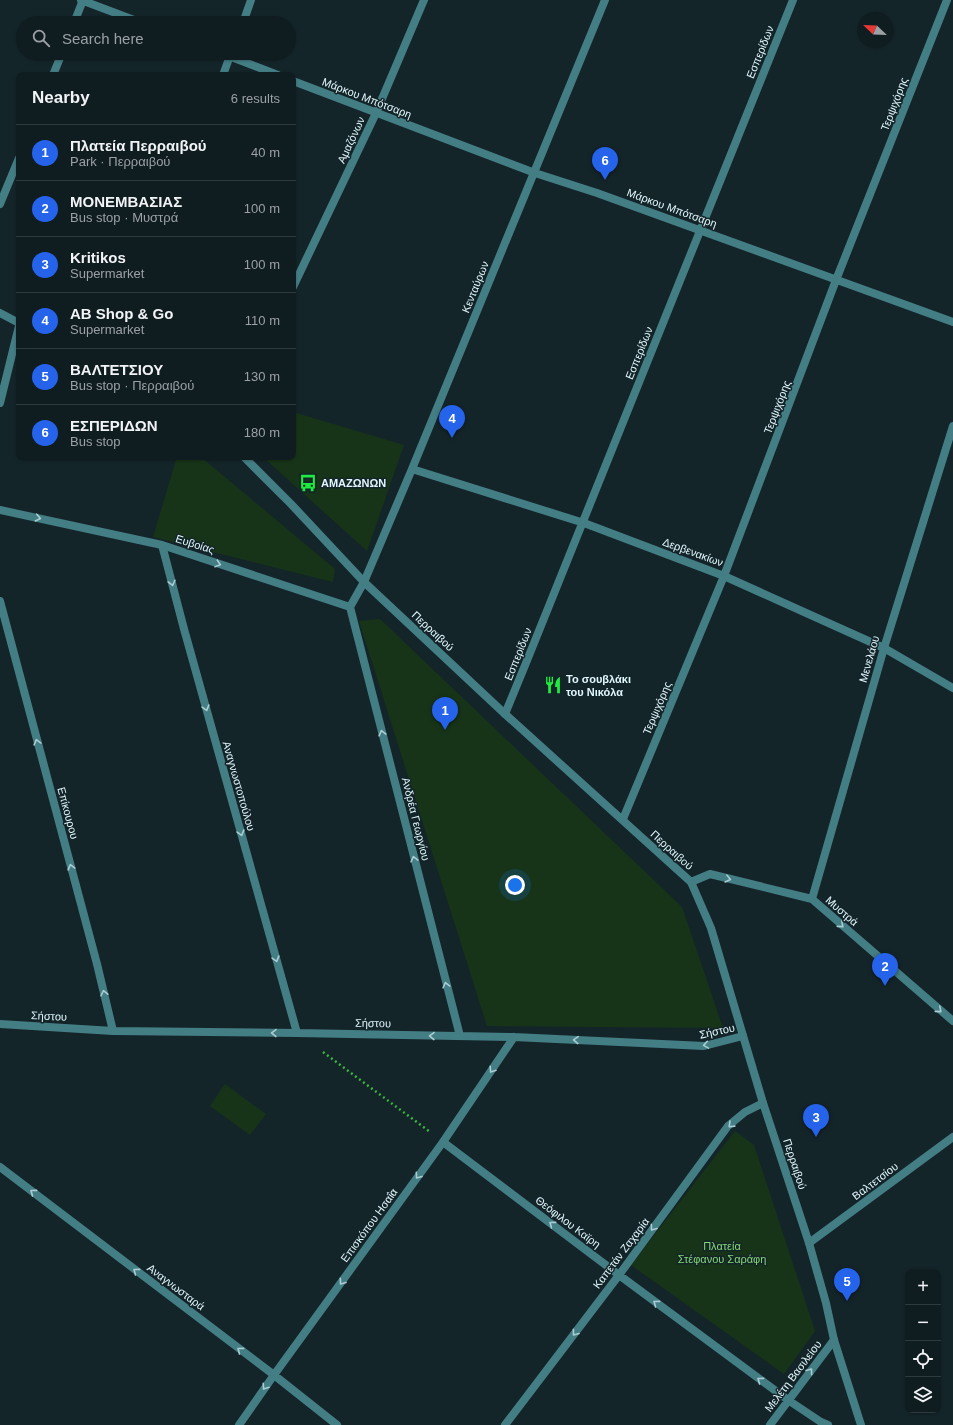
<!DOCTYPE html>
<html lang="en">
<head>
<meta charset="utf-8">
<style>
  body { margin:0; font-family:Arial,sans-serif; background:#182529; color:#f1f3f6 }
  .controls { position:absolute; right:12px; bottom:12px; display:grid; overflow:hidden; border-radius:8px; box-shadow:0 1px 3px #0004 }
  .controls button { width:36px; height:36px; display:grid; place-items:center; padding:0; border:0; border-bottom:1px solid #2f3a3e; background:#0f1c20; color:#f1f3f6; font:20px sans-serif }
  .compass { position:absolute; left:857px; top:12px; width:36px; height:36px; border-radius:50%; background:#0f1c20; box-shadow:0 1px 3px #0004; rotate:293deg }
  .you { position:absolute; left:515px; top:885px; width:14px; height:14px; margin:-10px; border:3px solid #fff; border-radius:50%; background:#1a73e8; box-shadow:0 0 0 6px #1a73e833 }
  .badge { display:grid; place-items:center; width:26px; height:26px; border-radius:50%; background:#2563eb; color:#fff; font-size:13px; font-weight:700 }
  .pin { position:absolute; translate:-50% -33px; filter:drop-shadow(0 1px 2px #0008) }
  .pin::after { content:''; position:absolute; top:21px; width:14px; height:12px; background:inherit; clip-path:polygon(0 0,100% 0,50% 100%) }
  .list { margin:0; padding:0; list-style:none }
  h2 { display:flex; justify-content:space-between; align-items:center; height:52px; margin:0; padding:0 16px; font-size:17px }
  h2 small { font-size:13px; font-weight:400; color:#9ba1a5 }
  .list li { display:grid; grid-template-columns:26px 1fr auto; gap:12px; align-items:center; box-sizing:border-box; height:56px; padding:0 16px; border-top:1px solid #2f3a3e }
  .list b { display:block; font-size:15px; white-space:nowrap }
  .list p { margin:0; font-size:13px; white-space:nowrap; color:#9ba1a5 }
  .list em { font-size:13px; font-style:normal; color:#9ba1a5 }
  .icon { flex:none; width:22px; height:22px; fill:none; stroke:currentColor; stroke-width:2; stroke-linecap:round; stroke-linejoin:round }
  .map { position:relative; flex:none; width:953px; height:1425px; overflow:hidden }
  .search { position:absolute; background:#0f1c20; box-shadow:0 1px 3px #0004; left:16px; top:16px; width:280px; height:44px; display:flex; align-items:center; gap:10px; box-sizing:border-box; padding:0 14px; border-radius:22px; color:#9ba1a5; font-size:15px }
  .panel { position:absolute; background:#0f1c20; box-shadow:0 1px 3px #0004; left:16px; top:72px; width:280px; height:388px; border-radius:8px }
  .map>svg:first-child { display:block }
</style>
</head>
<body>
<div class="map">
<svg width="953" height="1425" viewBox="0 0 953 1425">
  <rect width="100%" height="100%" fill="#14252a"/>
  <!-- green -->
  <path fill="#173418" d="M293,412L404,445L367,551L263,457H293Z
    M177,457H201L335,569L333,582L153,537Z
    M380,619L682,907L723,1028L487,1026L359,621Z
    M225,1084L266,1114L250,1135L210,1106Z
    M735,1131L754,1145L815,1331L784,1374L631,1265Z"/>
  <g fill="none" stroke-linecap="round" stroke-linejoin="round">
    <!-- path -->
    <path stroke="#3db33e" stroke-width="2.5" stroke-dasharray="2 3" stroke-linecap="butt" d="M323,1052L430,1132"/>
    <!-- minor -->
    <path stroke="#447e85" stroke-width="8" d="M81,0L142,23
      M74,23L83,0
      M243,23L251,0
      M221,53L278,75
      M53,75L62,53
      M223,75L231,53
      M293,81L535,173L597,193L953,322
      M0,204L19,158
      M293,287L376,113L424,0
      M0,403L19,326
      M412,469L584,523L724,576L884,648L953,688
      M0,510L162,545L350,607L364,582L412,469L605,0
      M162,545L184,629L297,1033
      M0,601L97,964L113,1031
      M350,607L460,1036
      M505,714C603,477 696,238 793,0
      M623,819L724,576L836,280L947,0
      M691,882L710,874L812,899L953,1021
      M812,899L884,648L953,426
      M0,1024L113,1031L297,1033L514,1037L704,1046L743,1036
      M443,1142L619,1275L788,1400L821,1422L828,1425
      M0,1167L274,1375L337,1425
      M809,1243L953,1137
      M239,1425L274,1375L443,1142L514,1037
      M505,1425L619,1275L728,1126L745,1112L763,1103
      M770,1425L834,1340"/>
    <!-- tertiary -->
    <path stroke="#447e85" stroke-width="8" d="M0,313L19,323
      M244,457L291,504L364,582L505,714L691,882L711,928L763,1103L809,1243L826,1303L834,1340L861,1425"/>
  </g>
  <!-- one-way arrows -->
  <defs><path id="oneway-chevron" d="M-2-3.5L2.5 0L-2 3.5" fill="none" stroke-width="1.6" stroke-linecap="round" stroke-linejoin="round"/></defs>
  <g stroke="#a9cdd2">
    <use href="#oneway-chevron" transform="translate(38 518) rotate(12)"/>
    <use href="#oneway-chevron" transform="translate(218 564) rotate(18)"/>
    <use href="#oneway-chevron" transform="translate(172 583) rotate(76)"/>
    <use href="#oneway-chevron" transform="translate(206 708) rotate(74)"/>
    <use href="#oneway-chevron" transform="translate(382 733) rotate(-104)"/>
    <use href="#oneway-chevron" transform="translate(37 742) rotate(-105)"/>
    <use href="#oneway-chevron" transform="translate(241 833) rotate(74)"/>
    <use href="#oneway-chevron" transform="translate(414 859) rotate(-104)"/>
    <use href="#oneway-chevron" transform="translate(71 867) rotate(-105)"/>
    <use href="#oneway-chevron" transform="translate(728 879) rotate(14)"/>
    <use href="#oneway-chevron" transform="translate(841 925) rotate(41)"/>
    <use href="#oneway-chevron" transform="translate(276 959) rotate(74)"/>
    <use href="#oneway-chevron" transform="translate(446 985) rotate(-104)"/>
    <use href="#oneway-chevron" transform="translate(104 993) rotate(-103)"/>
    <use href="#oneway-chevron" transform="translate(939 1010) rotate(41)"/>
    <use href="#oneway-chevron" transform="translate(274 1033) rotate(-179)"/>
    <use href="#oneway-chevron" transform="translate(432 1036) rotate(-179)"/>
    <use href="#oneway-chevron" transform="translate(576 1040) rotate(-177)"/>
    <use href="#oneway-chevron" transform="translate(706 1045) rotate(171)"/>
    <use href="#oneway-chevron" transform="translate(492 1070) rotate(124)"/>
    <use href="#oneway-chevron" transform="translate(731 1125) rotate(136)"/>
    <use href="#oneway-chevron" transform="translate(418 1176) rotate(126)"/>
    <use href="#oneway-chevron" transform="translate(33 1192) rotate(-143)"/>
    <use href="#oneway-chevron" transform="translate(552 1224) rotate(-143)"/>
    <use href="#oneway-chevron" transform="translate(653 1228) rotate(126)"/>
    <use href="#oneway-chevron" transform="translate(136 1271) rotate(-143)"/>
    <use href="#oneway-chevron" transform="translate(342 1282) rotate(126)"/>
    <use href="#oneway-chevron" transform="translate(656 1303) rotate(-144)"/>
    <use href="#oneway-chevron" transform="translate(575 1333) rotate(127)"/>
    <use href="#oneway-chevron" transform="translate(240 1350) rotate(-143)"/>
    <use href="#oneway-chevron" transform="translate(810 1371) rotate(-53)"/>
    <use href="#oneway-chevron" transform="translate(760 1380) rotate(-144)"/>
    <use href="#oneway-chevron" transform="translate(265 1387) rotate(124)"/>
  </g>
  <!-- icons -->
  <defs>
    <g id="bus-bare" transform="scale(1.38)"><path d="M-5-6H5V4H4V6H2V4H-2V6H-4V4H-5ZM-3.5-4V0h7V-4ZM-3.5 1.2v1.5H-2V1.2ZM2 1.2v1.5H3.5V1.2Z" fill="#1fea40" stroke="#14252a" stroke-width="2.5" paint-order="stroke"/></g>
    <g id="restaurant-bare" transform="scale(1.38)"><path d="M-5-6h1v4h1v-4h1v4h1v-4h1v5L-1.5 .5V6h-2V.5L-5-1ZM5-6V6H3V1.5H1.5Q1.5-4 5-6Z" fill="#1fea40" stroke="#14252a" stroke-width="2.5" paint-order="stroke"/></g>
  </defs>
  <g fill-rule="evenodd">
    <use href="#bus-bare" x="308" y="483"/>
    <use href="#restaurant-bare" x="553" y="685"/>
  </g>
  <g text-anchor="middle" stroke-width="3" stroke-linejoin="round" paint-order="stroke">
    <!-- street labels -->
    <g font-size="11" fill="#e0f7fc" stroke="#14252a">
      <text transform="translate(760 52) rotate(-68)" y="4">Εσπερίδων</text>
      <text transform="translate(367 98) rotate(21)" y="4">Μάρκου Μπότσαρη</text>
      <text transform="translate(894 104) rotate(-69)" y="4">Τερψιχόρης</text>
      <text transform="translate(351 140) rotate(-65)" y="4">Αμαζόνων</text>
      <text transform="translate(672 208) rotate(20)" y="4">Μάρκου Μπότσαρη</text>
      <text transform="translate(475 287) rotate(-68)" y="4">Κενταύρων</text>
      <text transform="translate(639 353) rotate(-68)" y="4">Εσπερίδων</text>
      <text transform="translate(777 407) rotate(-69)" y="4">Τερψιχόρης</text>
      <text transform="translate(195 544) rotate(18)" y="4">Ευβοίας</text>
      <text transform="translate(693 552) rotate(20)" y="4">Δερβενακίων</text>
      <text transform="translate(433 631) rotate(43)" y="4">Περραιβού</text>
      <text transform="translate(518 654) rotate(-68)" y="4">Εσπερίδων</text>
      <text transform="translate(869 659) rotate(-74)" y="4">Μενελάου</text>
      <text transform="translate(657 708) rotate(-67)" y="4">Τερψιχόρης</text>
      <text transform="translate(239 786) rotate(74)" y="4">Αναγνωστοπούλου</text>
      <text transform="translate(68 813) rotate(75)" y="4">Επίκουρου</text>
      <text transform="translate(416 819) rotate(76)" y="4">Ανδρέα Γεωργίου</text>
      <text transform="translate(672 850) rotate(42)" y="4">Περραιβού</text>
      <text transform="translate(842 911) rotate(41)" y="4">Μυστρά</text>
      <text transform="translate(49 1016) rotate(3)" y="4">Σήστου</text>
      <text transform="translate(373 1023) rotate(1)" y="4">Σήστου</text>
      <text transform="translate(717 1031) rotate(-12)" y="4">Σήστου</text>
      <text transform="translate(795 1164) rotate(72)" y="4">Περραιβού</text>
      <text transform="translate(875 1181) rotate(-37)" y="4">Βαλτετσίου</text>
      <text transform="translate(568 1222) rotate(37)" y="4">Θεόφιλου Καϊρη</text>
      <text transform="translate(369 1225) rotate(-54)" y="4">Επισκόπου Ησαΐα</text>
      <text transform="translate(621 1253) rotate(-53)" y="4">Καπετάν Ζαχαρία</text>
      <text transform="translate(176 1287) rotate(37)" y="4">Αναγνωσταρά</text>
      <text transform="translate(793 1376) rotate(-53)" y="4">Μελέτη Βασιλείου</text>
    </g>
    <!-- poi labels -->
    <g font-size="11" font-weight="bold" fill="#e0f7fc" stroke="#14252a" text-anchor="start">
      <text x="321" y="487">ΑΜΑΖΩΝΩΝ</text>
      <text x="566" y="683">Το σουβλάκι<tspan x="566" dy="13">του Νικόλα</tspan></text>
    </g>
    <!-- park labels -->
    <g font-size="11" fill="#84d771" stroke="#14252a">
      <text x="722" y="1250">Πλατεία<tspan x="722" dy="13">Στέφανου Σαράφη</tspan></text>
    </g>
  </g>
</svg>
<div class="controls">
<button>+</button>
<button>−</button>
<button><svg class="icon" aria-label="locate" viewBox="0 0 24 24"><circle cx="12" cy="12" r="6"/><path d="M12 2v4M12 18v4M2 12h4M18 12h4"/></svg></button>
<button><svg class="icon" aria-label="layers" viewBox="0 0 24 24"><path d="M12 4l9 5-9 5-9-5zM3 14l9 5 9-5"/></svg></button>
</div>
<svg class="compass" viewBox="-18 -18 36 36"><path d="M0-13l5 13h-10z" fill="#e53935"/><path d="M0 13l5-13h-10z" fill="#9ba1a5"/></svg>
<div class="you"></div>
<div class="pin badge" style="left:445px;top:730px">1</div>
<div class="pin badge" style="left:885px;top:986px">2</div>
<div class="pin badge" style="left:816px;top:1137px">3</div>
<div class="pin badge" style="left:452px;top:438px">4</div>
<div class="pin badge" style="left:847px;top:1301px">5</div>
<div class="pin badge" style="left:605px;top:180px">6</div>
<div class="search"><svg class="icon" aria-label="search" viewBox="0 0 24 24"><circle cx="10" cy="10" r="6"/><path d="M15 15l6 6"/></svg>Search here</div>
<section class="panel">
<h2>Nearby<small>6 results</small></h2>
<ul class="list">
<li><span class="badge">1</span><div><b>Πλατεία Περραιβού</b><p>Park · Περραιβού</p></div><em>40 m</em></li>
<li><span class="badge">2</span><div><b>ΜΟΝΕΜΒΑΣΙΑΣ</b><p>Bus stop · Μυστρά</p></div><em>100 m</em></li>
<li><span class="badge">3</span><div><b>Kritikos</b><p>Supermarket</p></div><em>100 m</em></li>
<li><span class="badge">4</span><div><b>AB Shop &amp; Go</b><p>Supermarket</p></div><em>110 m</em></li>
<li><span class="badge">5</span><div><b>ΒΑΛΤΕΤΣΙΟΥ</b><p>Bus stop · Περραιβού</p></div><em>130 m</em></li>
<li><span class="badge">6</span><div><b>ΕΣΠΕΡΙΔΩΝ</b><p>Bus stop</p></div><em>180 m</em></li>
</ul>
</section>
</div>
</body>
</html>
